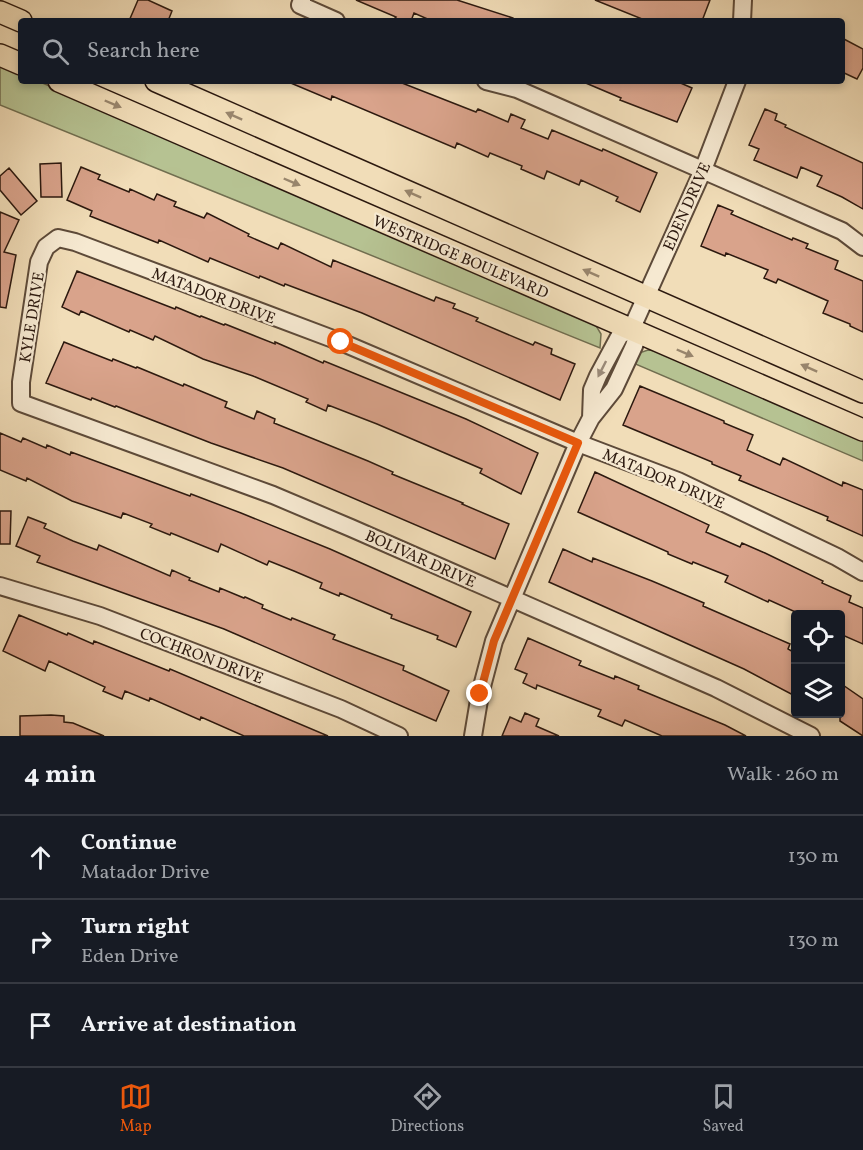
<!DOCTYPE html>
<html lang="en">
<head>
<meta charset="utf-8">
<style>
  body { margin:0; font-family:Vollkorn,serif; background:#242831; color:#f1f3f6 }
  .controls { position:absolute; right:18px; bottom:18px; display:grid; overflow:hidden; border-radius:6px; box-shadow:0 3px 9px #0003 }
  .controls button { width:54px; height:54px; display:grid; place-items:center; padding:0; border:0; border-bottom:2px solid #363941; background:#171b24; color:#f1f3f6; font:30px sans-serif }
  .stop { position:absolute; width:18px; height:18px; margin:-14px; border:4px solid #ea580c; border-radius:50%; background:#fff }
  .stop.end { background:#ea580c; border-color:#fff; box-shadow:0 2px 6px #0008 }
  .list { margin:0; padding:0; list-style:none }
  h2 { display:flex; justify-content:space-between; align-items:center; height:78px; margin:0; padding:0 24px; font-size:26px }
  h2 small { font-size:20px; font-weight:400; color:#9ea1a6 }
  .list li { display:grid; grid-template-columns:39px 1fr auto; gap:18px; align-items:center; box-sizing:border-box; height:84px; padding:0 24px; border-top:2px solid #363941 }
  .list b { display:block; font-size:22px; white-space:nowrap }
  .list p { margin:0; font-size:20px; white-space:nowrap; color:#9ea1a6 }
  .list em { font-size:20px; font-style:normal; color:#9ea1a6 }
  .icon { flex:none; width:33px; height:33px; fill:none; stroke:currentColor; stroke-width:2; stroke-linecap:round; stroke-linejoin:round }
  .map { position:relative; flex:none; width:863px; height:736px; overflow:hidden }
  .search { position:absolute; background:#171b24; box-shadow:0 3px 9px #0003; left:18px; right:18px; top:18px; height:66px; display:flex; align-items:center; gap:15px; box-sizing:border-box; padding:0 21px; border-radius:6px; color:#9ea1a6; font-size:22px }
  .sheet { height:330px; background:#171b24 }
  nav { display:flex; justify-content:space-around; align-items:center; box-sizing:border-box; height:84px; border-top:2px solid #363941; background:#171b24; font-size:16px; color:#9ea1a6 }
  nav a { display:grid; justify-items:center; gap:3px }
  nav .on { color:#ea580c }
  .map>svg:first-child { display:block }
</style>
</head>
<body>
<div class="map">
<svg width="863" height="736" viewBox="0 0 863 736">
  <rect width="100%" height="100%" fill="#f1ddb8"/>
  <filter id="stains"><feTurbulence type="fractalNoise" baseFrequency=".00333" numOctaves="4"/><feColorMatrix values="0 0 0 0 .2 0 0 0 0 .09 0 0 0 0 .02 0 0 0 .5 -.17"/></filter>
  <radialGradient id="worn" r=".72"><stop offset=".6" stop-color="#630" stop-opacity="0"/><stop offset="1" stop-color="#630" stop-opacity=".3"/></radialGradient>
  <!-- green -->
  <path fill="#b6c292" stroke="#716e50" stroke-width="1.5" d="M0,64L21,73V81H38L595,324L601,334L600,348L0,105Z
    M648,350L657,351L863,441V461L633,363L639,353Z"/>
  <!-- building -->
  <path fill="#d9a38b" stroke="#2c190f" stroke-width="1.5" d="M138,0H148L172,11L168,21H129Z
    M356,0H457L513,18V21H432L414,13L411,21H401L395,18L396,17Z
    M595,0H710L702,21H647Z
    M842,38L863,49V68L857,79L842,72Z
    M286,81H397L476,112L478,109L508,122L511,114L525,120L521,128L548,139L552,130L602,151L603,149L657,173L640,212L616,201L618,197L581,180L579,185L547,171L544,179L521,169L522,166L490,153L488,157L457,143L455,148L332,96L331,100Z
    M581,81H676L692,88L677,122L620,100L621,98Z
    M765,109L777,114L775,120L786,125L785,127L863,163V209L842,197L817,186L822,176L801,167L797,178L754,160L759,149L749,145Z
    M61,163L62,197H41L40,164Z
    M81,167L100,175L98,179L129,192L130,189L154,200L157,194L176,202L174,206L204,218L207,213L249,234L248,236L278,249L281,243L331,267L333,260L434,301L436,297L455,304L453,308L478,318L476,321L533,345L535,342L552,349L551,354L575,364L560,400L362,313L285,284L284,286L260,276L259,278L210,258L208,262L159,240L158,243L90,216L92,211L67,200Z
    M9,168L37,201L21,215L0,190V176Z
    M718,205L733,211L731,214L792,240L793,238L808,244L806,248L838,261L835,269L863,281V332L850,326V324L823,313L828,301L778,279L776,283L764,278L768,270L726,253L725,256L701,246Z
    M0,212L19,220L4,252L16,255L6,308L0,307Z
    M77,271L175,309L176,307L200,317L201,316L224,325L225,324L275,344V342L323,363L324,361L466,419L538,453L521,494L480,473L482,469L377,424L328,405L326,411L306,402L308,399L253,376L203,359L155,336L153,340L130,330L129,332L81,311L79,315L62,307Z
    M64,342L89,352L112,361L113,359L136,368L137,367L183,386L184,384L203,392L227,402L225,407L254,419L257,411L275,419L274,423L368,461L393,472L392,474L463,503L462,504L509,524L495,559L283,468L211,443L116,406L115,407L92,398L91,400L46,383Z
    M640,386L724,421V423L753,435L747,450L780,465L783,458L842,486L843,482L863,490V536L827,520L828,517L739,480L741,476L712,464V462L623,425Z
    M0,433L21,442L23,438L46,448L47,445L70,455L71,452L190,496L191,494L241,513L330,549L471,612L456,647L437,639L438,636L391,618L392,615L340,593L339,596L320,588L322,583L294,571L269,561L267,565L221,544L218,552L171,533L170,535L150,527L152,524L123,513L121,518L72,501L27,478L26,481L0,470Z
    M595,472L709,525L706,532L740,547L742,543L765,553L823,581L822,583L851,596L849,602L863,608V644L840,634V615H802L769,600L768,602L725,582L728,576L693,562L692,564L668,554V552L578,512Z
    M0,511H11L10,544H0Z
    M28,517L46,524L44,528L73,541L97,550L99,545L170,576L172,570L190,578L189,580L219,592L220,588L244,598L245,597L263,605L262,608L291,620L292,618L335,635L333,639L404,666L403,670L449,691L436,721L224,629L37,562L40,556L16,546Z
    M563,549L592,562L593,558L652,581L704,603L703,606L790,644L788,649L795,653V696L744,669L549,582Z
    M19,615L67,635L68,633L93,644L94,641L169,671L170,669L328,736H244L201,717L200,720L150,698L149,701L125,691L122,699L103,691L105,687L49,661L45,671L3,651Z
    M528,638L581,661L579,665L614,679L615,676L639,686L638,689L725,725L746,736H662L625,720L622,726L598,716L601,710L537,685L536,689L523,683L527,674L515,669Z
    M840,683L863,699V736L840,721Z
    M525,713L539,719L536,726L559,736H502L510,717L521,722Z
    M51,715L64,716V722L73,723L104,736H20V716Z"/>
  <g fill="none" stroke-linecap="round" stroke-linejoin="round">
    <!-- minor casing -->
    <g stroke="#5d4a39" stroke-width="20">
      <path id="minor" d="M302,0L300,5L336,21
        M742,21L743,0
        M486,81L517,89L842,231L863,247
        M591,418L592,390L598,376L620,335L631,330L703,170L737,81
        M0,586L100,616L341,709L399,736
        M473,736L480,694L494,641L578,443L591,418L614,389L634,346L636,340L631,330
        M811,736L716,688L351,528L273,495L21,403V382L39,262L46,247L58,238L75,242L341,342L578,443L678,481L837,557L863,572"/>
    </g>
    <!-- major casing -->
    <g stroke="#2c190f" stroke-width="24">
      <path id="major" d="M0,12L21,21
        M0,55L21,64
        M59,81L863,430
        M156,81L863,392"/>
    </g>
    <!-- minor -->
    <use href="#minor" stroke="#f6e9d1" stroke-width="16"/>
    <!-- major -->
    <use href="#major" stroke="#f1ddb8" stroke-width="21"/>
  </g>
  <!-- one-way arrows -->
  <defs><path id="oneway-solid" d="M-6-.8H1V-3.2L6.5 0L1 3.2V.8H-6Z" transform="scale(1.5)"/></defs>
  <g fill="#98856c">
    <use href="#oneway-solid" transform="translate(113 104) rotate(23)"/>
    <use href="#oneway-solid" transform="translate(234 116) rotate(-156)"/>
    <use href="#oneway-solid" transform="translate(292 182) rotate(23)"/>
    <use href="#oneway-solid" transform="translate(413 194) rotate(-156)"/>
    <use href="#oneway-solid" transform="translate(591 273) rotate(-156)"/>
    <use href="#oneway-solid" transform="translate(685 353) rotate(23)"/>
    <use href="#oneway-solid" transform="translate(809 368) rotate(-156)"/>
  </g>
  <use fill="#9b8b7a" href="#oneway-solid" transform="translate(602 369) rotate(117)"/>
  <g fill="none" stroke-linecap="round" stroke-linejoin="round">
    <!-- route -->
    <path stroke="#ea580c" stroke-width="8" d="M341,342L578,443L494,641L480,694"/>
  </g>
  <g text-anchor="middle" stroke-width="4.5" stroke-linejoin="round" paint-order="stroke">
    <!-- street labels -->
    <g font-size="16" fill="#2c190f" stroke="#f6e9d1">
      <text transform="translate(686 206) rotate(-66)" y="6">EDEN DRIVE</text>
      <text transform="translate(461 256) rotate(23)" y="6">WESTRIDGE BOULEVARD</text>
      <text transform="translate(214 295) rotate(21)" y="6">MATADOR DRIVE</text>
      <text transform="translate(31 317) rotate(-81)" y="6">KYLE DRIVE</text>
      <text transform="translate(664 478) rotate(23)" y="6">MATADOR DRIVE</text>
      <text transform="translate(421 558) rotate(24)" y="6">BOLIVAR DRIVE</text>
      <text transform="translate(202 655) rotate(21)" y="6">COCHRON DRIVE</text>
    </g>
  </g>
  <rect width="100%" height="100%" filter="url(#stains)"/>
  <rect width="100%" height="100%" fill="url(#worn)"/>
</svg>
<div class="controls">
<button><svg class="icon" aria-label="locate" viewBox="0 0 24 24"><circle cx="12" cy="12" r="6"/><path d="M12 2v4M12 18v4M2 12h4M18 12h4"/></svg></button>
<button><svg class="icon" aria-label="layers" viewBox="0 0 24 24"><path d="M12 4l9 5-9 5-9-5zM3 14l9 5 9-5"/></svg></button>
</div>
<div class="stop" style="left:341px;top:342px"></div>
<div class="stop end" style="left:480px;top:694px"></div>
<div class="search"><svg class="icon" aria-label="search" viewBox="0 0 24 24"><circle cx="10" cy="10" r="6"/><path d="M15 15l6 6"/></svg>Search here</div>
</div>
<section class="sheet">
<h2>4 min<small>Walk · 260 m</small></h2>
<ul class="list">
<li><svg class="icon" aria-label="ahead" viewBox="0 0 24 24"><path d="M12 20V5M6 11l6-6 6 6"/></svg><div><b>Continue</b><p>Matador Drive</p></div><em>130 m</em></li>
<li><svg class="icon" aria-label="right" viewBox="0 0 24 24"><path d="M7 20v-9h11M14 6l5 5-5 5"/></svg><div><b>Turn right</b><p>Eden Drive</p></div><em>130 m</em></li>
<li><svg class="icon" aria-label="arrive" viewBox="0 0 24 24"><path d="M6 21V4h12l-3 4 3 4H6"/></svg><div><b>Arrive at destination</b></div></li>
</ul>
</section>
<nav>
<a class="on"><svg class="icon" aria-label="map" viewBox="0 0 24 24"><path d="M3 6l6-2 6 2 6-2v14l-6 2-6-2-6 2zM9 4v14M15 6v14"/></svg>Map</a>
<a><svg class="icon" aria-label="directions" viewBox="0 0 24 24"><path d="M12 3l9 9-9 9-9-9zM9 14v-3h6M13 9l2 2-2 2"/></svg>Directions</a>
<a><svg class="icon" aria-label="saved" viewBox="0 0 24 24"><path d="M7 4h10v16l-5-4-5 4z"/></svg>Saved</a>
</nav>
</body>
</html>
